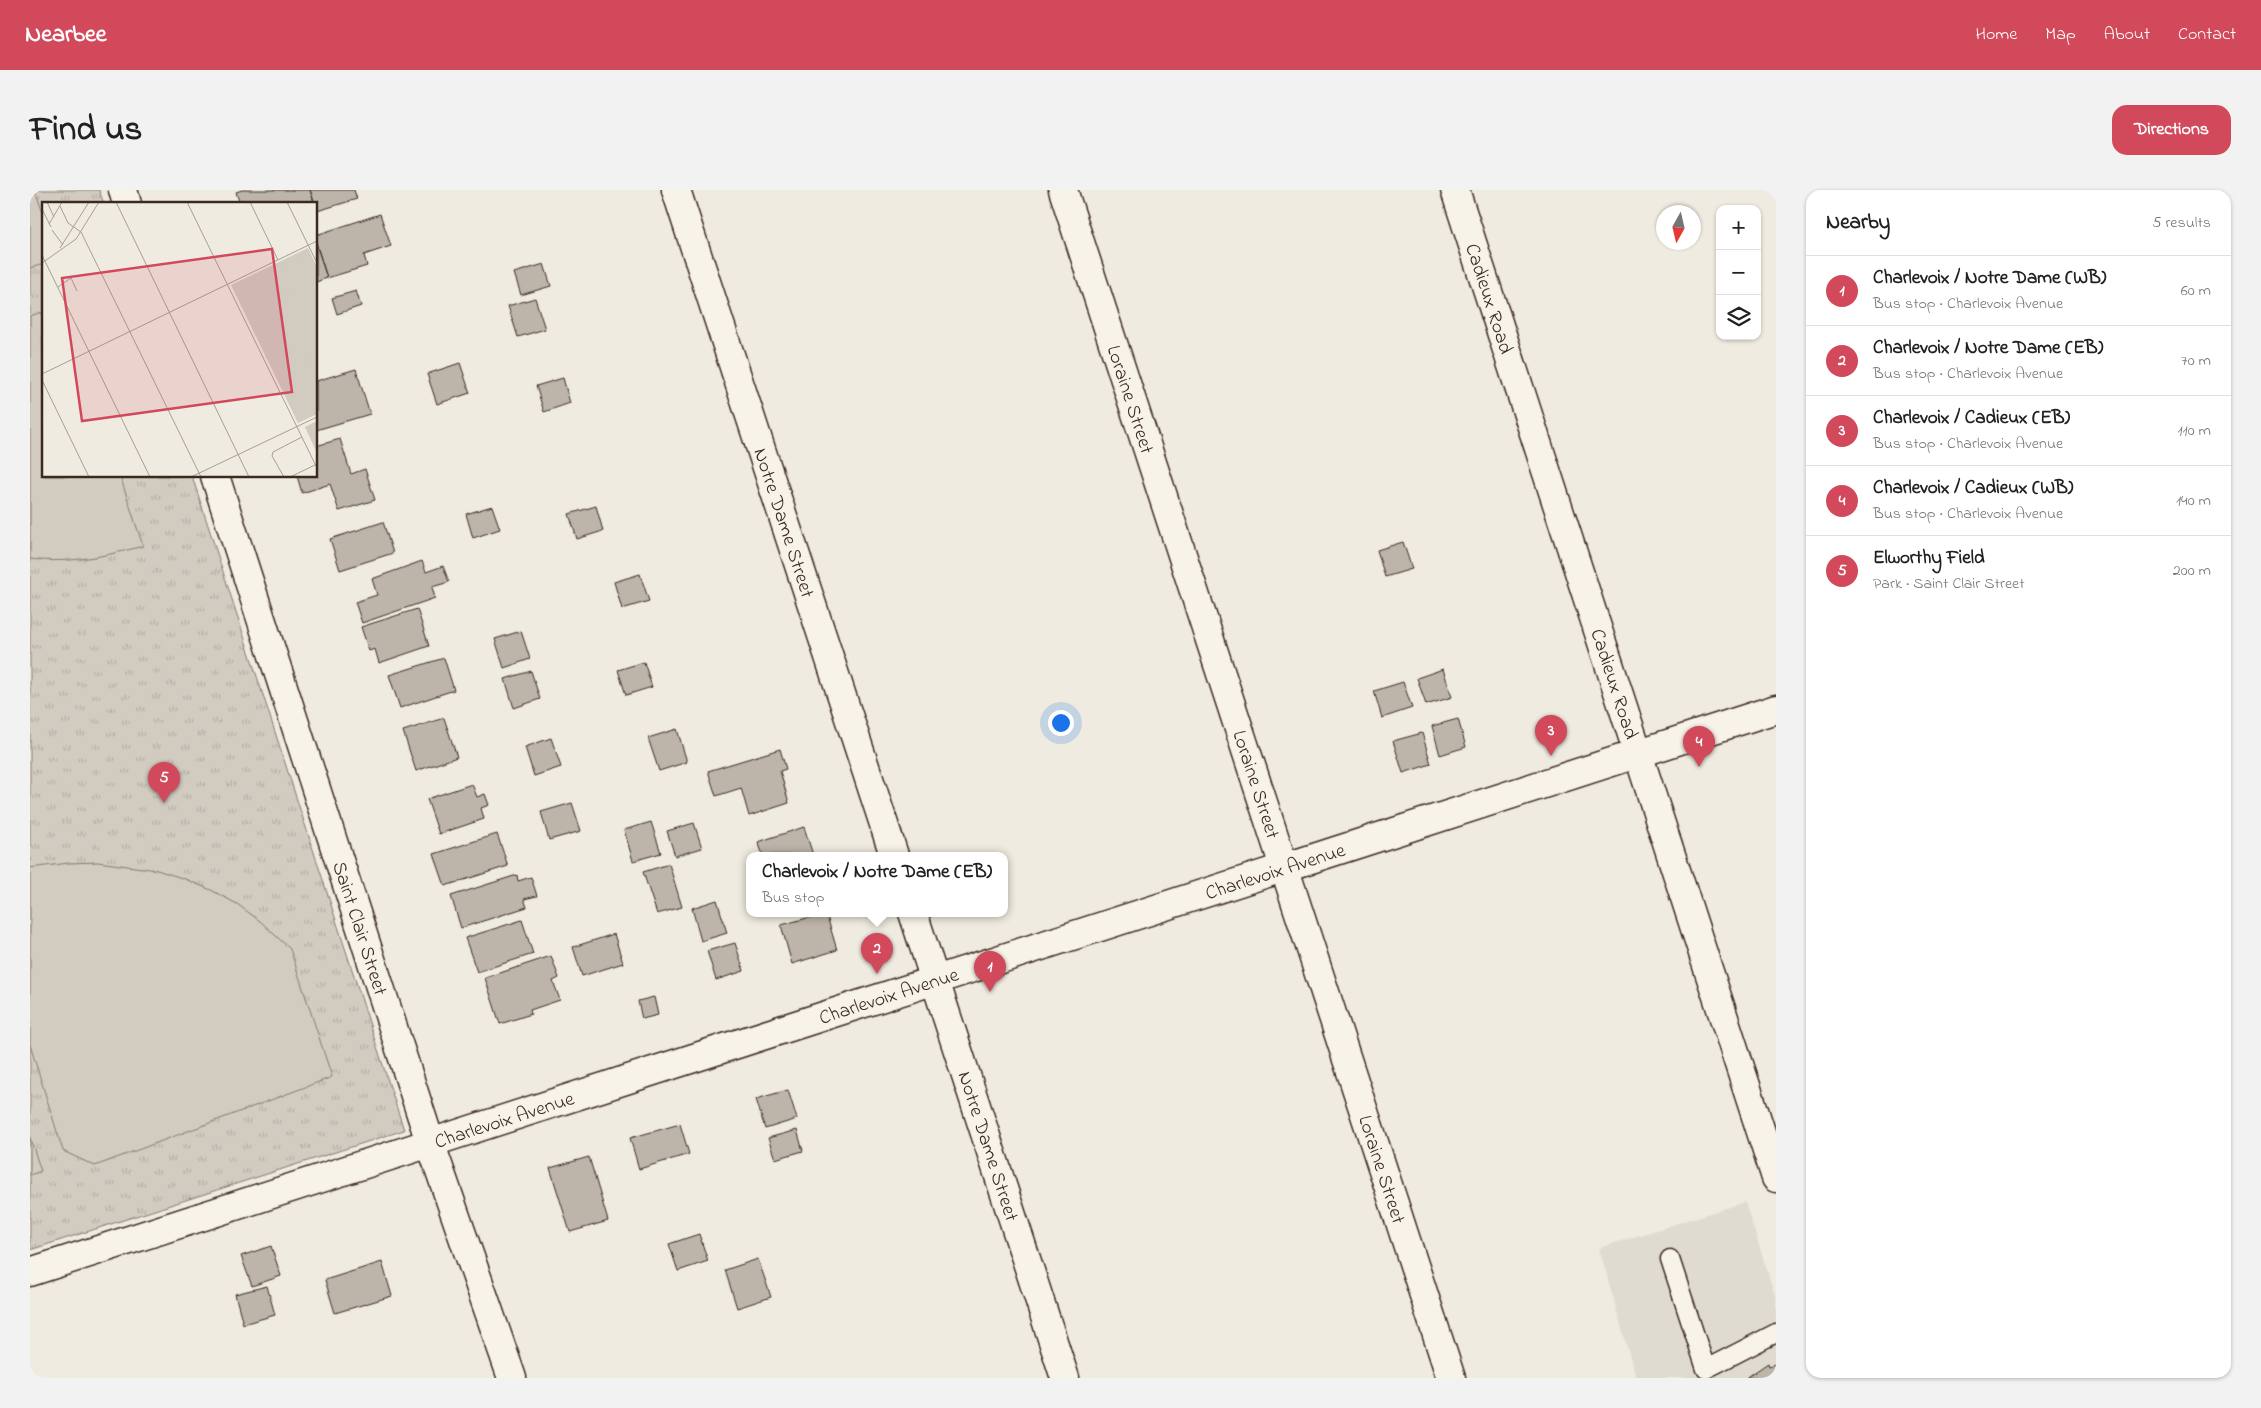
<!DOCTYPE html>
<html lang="en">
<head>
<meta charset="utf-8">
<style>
  body { margin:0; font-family:"Indie Flower",sans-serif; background:#f2f2f2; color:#202124 }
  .controls { position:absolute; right:15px; top:15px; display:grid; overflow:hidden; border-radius:10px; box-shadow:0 1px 4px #0004 }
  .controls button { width:45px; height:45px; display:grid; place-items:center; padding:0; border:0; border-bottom:1px solid #e0e0e0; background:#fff; color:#202124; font:25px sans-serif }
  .compass { position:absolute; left:1626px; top:15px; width:45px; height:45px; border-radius:50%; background:#fff; box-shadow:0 1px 4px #0004; rotate:188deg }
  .you { position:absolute; left:1030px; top:532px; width:18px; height:18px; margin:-12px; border:4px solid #fff; border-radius:50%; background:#1a73e8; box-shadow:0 0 0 8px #1a73e833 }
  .badge { display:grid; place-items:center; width:32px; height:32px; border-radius:50%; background:#d1495b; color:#fff; font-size:16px; font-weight:700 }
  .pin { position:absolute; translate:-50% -41px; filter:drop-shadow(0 1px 2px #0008) }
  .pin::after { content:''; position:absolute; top:26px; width:18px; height:15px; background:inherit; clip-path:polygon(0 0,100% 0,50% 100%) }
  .popup { position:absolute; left:716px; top:662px; width:262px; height:65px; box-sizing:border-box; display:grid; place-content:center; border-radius:10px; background:#fff; filter:drop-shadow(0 1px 4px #0005); font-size:16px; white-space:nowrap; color:#757577 }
  .popup b { font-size:19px; color:#202124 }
  .popup::after { content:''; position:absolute; left:50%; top:100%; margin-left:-10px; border:10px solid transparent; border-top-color:#fff }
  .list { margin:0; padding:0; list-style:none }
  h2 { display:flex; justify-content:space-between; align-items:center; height:65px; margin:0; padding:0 20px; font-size:21px }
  h2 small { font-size:16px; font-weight:400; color:#757577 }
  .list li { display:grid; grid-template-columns:32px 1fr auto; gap:15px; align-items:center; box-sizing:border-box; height:70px; padding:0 20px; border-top:1px solid #e0e0e0 }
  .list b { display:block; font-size:19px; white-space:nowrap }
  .list p { margin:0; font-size:16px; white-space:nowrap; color:#757577 }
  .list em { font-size:16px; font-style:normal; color:#757577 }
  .icon { flex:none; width:28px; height:28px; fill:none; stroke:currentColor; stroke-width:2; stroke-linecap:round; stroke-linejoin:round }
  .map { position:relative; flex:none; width:1746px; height:1188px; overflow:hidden; border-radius:15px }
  header { display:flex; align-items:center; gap:30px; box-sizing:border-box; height:70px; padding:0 25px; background:#d1495b; color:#fff }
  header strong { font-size:24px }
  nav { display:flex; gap:28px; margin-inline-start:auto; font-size:18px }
  .intro { display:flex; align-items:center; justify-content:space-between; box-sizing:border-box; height:120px; padding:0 30px }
  h1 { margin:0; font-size:35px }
  .button { padding:12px 22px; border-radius:15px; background:#d1495b; color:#fff; font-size:18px; font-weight:700 }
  main { display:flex; gap:30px; padding:0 30px }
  aside { flex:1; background:#fff; border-radius:15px; box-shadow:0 1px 4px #0004 }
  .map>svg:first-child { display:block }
</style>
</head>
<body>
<header>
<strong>Nearbee</strong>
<nav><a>Home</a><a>Map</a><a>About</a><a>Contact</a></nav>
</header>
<div class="intro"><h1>Find us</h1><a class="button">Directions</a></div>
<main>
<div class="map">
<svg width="1746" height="1188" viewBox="0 0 1746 1188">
  <defs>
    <pattern id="park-tufts" width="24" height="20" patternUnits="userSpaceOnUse" patternTransform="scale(1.25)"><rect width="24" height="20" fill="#d1cbc0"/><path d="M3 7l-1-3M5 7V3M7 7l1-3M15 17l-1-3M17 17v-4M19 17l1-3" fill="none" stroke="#b4aea5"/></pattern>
  </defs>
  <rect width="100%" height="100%" fill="#efebe0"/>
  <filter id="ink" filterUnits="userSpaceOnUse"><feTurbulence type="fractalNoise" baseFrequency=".02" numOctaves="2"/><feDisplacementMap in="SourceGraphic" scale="10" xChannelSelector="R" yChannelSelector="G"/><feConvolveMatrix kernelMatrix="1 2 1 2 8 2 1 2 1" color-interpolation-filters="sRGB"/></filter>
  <g filter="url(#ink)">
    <!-- built -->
    <path fill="#e0dbd0" d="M1715,1012L1746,1108V1188H1606L1569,1058Z"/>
    <!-- park -->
    <path fill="url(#park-tufts)" stroke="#867a6f" d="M0,0H69L74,14H14V286H162L374,940L0,1060Z"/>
    <!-- pitch -->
    <path fill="#d1cbc0" stroke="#867a6f" d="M0,0H5L14,26V74L0,78Z
      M12,122L14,286H90L113,356C76,366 39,374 0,369V126Z
      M68,672L127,680L155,689L181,700L207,714L230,731L260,759L302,887L65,976L33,961L0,855V678L39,673Z
      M0,948L11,981L0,985Z"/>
    <!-- building -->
    <path fill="#bdb5aa" stroke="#3b2a1e" d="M212,0H280L285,14H210L206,2Z
      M280,0H324L327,9L287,21Z
      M350,24L361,56L334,65L337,76L297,88L286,53V45Z
      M286,53L297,88L286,92Z
      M514,74L521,96L491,105L484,83Z
      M326,101L331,116L307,124L302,108Z
      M505,108L515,139L488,147L478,116Z
      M430,173L440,203L407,214L397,184Z
      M326,179L340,224L286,240V191Z
      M533,188L540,213L514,222L506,196Z
      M310,249L321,284L335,279L345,310L309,321L300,294L272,303L267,286H286V256Z
      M462,316L470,339L443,348L436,324Z
      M566,316L573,341L547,349L539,324Z
      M353,332L363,363L310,380L300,349Z
      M1373,352L1382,379L1355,387L1347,360Z
      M392,371L396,382L413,376L419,392L402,397L405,408L332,433L325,412L347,405L342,389Z
      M610,384L619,411L592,419L584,392Z
      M387,419L399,456L349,473L345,459L339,461L331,437Z
      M491,441L500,469L474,478L465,449Z
      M414,468L424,500L370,518L359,485Z
      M614,472L622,497L596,505L588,480Z
      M1413,479L1422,507L1396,515L1387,488Z
      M501,481L510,509L484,518L475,489Z
      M1373,492L1382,518L1352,528L1344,501Z
      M414,528L427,567L386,581L373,541Z
      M1428,529L1436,557L1410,565L1402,536Z
      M647,539L657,572L629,581L618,548Z
      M1392,543L1401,574L1373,583L1363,551Z
      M521,548L531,577L504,586L495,557Z
      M750,559L756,579L750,581L759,613L719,626L711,598L686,606L678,581Z
      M442,594L447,607L455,604L459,615L451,618L454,629L409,644L397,609Z
      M542,613L551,641L519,650L511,622Z
      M621,632L631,663L603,671L594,640Z
      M664,633L672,658L645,666L637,641Z
      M774,637L783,665H733L728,652Z
      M467,644L478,676L415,696L404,664Z
      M639,674L652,717L627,724L613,682Z
      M487,685L488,691L501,687L507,706L494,709L497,717L431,738L421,706Z
      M687,710L697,743L671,751L662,718Z
      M796,723L807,760L762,774L751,735Z
      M492,730L503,764L447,782L435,748Z
      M584,744L593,773L552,786L543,757Z
      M705,753L714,781L686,790L677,761Z
      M521,766L529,788L523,791L530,810L500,820L501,824L470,834L455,788Z
      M624,807L628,825L612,829L608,811Z
      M758,900L767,929L735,939L726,909Z
      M650,934L659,964L609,979L600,948Z
      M767,940L773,961L745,969L738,948Z
      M559,967L578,1031L540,1042L520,978Z
      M669,1044L678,1071L648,1081L639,1054Z
      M241,1056L251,1086L222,1096L211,1066Z
      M728,1069L741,1107L707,1118L695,1080Z
      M352,1072L362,1106L305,1123L295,1090Z
      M237,1096L245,1125L213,1134L205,1104Z
      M1738,1173L1739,1176L1746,1174V1188H1716Z"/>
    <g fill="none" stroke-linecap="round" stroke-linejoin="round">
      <!-- lane casing -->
      <g stroke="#3b2a1e" stroke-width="21">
        <path id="lane" d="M1640,1069L1676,1179L1746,1143"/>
      </g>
      <!-- street casing -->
      <g stroke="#3b2a1e" stroke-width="31">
        <g id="street">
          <path d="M93,0L97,14"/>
          <path id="s1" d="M646,0L864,665"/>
          <path id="s2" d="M1033,0L1421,1188"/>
          <path id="s3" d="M185,286L400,952L482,1188"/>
          <path id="s4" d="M883,723L1035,1188"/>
        </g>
      </g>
      <!-- secondary casing -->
      <g stroke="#3b2a1e" stroke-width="31">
        <g id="secondary">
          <path id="s5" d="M1425,0L1746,988"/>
          <path id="s6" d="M0,1082L1746,519"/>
        </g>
      </g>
      <!-- lane -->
      <use href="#lane" stroke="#f7f3e8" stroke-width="18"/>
      <!-- street -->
      <use href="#street" stroke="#f7f3e8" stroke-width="28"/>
      <!-- secondary -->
      <use href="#secondary" stroke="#f7f3e8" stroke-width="28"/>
    </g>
  </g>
  <g text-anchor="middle" stroke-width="4.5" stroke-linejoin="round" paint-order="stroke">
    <!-- street labels -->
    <g font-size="20" fill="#3b2a1e" stroke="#f7f3e8">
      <text dy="7" stroke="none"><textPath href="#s5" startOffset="114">Cadieux Road</textPath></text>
      <text dy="7" stroke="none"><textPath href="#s2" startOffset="220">Loraine Street</textPath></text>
      <text dy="7" stroke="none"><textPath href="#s1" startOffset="350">Notre Dame Street</textPath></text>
      <text dy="7" stroke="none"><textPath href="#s5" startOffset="519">Cadieux Road</textPath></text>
      <text dy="7" stroke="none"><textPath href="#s2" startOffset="625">Loraine Street</textPath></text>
      <text dy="7" stroke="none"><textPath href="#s6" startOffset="1308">Charlevoix Avenue</textPath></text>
      <text dy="7" stroke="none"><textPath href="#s3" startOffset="475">Saint Clair Street</textPath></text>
      <text dy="7" stroke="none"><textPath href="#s6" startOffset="902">Charlevoix Avenue</textPath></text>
      <text dy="7" stroke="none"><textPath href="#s6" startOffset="498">Charlevoix Avenue</textPath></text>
      <text dy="7" stroke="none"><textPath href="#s4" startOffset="245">Notre Dame Street</textPath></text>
      <text dy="7" stroke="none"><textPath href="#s2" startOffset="1030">Loraine Street</textPath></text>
    </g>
  </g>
  <!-- overview -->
  <g transform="translate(12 12)">
    <rect width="275" height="275" fill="#efebe0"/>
    <path d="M266,46L275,65V212L256,221L189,83Z" fill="#d1cbc0"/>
    <path d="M260,57L264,59L275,85V91L264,94L253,93L239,87L232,72ZM225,73L230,75L244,106L223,110L206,103L199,88ZM243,145L260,150L272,163L246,175L242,174L230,149ZM275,219V251L263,225Z" fill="#d1cbc0"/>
    <path fill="none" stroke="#a79e92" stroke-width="1" d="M5,0L12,15M74,0L207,275M145,0L275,266M208,0L236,58M245,0L275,61M18,4L26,21L39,30L159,275M0,7L9,25M7,22L20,0M10,28L21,43M18,46L47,0M0,53L108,275M0,61L34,37L57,0M16,85L29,76L35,89M0,172L275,39M0,178L47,275M149,275L275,215M242,275L230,254L231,250L260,235M248,275L275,262"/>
    <path fill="#d1495b" fill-opacity="0.15" stroke="#d1495b" stroke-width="2.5" d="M230,47L250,190L40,219L20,76Z"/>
    <rect width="275" height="275" fill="none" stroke="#3b2a1e" stroke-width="2.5"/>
  </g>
</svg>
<div class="controls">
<button>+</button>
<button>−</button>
<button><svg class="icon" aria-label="layers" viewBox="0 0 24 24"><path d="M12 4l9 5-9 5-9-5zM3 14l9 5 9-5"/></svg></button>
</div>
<svg class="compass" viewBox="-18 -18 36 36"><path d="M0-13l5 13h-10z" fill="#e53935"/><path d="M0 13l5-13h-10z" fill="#757577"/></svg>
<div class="you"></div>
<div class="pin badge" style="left:960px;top:802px">1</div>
<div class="pin badge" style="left:847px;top:784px">2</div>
<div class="popup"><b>Charlevoix / Notre Dame (EB)</b>Bus stop</div>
<div class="pin badge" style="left:1521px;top:566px">3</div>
<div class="pin badge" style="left:1669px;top:577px">4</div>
<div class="pin badge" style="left:134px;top:613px">5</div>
</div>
<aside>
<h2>Nearby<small>5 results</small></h2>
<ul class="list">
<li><span class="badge">1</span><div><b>Charlevoix / Notre Dame (WB)</b><p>Bus stop · Charlevoix Avenue</p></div><em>60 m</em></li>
<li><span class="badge">2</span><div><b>Charlevoix / Notre Dame (EB)</b><p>Bus stop · Charlevoix Avenue</p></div><em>70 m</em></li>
<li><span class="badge">3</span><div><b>Charlevoix / Cadieux (EB)</b><p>Bus stop · Charlevoix Avenue</p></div><em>110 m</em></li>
<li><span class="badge">4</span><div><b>Charlevoix / Cadieux (WB)</b><p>Bus stop · Charlevoix Avenue</p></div><em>140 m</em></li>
<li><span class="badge">5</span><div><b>Elworthy Field</b><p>Park · Saint Clair Street</p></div><em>200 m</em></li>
</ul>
</aside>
</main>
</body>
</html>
